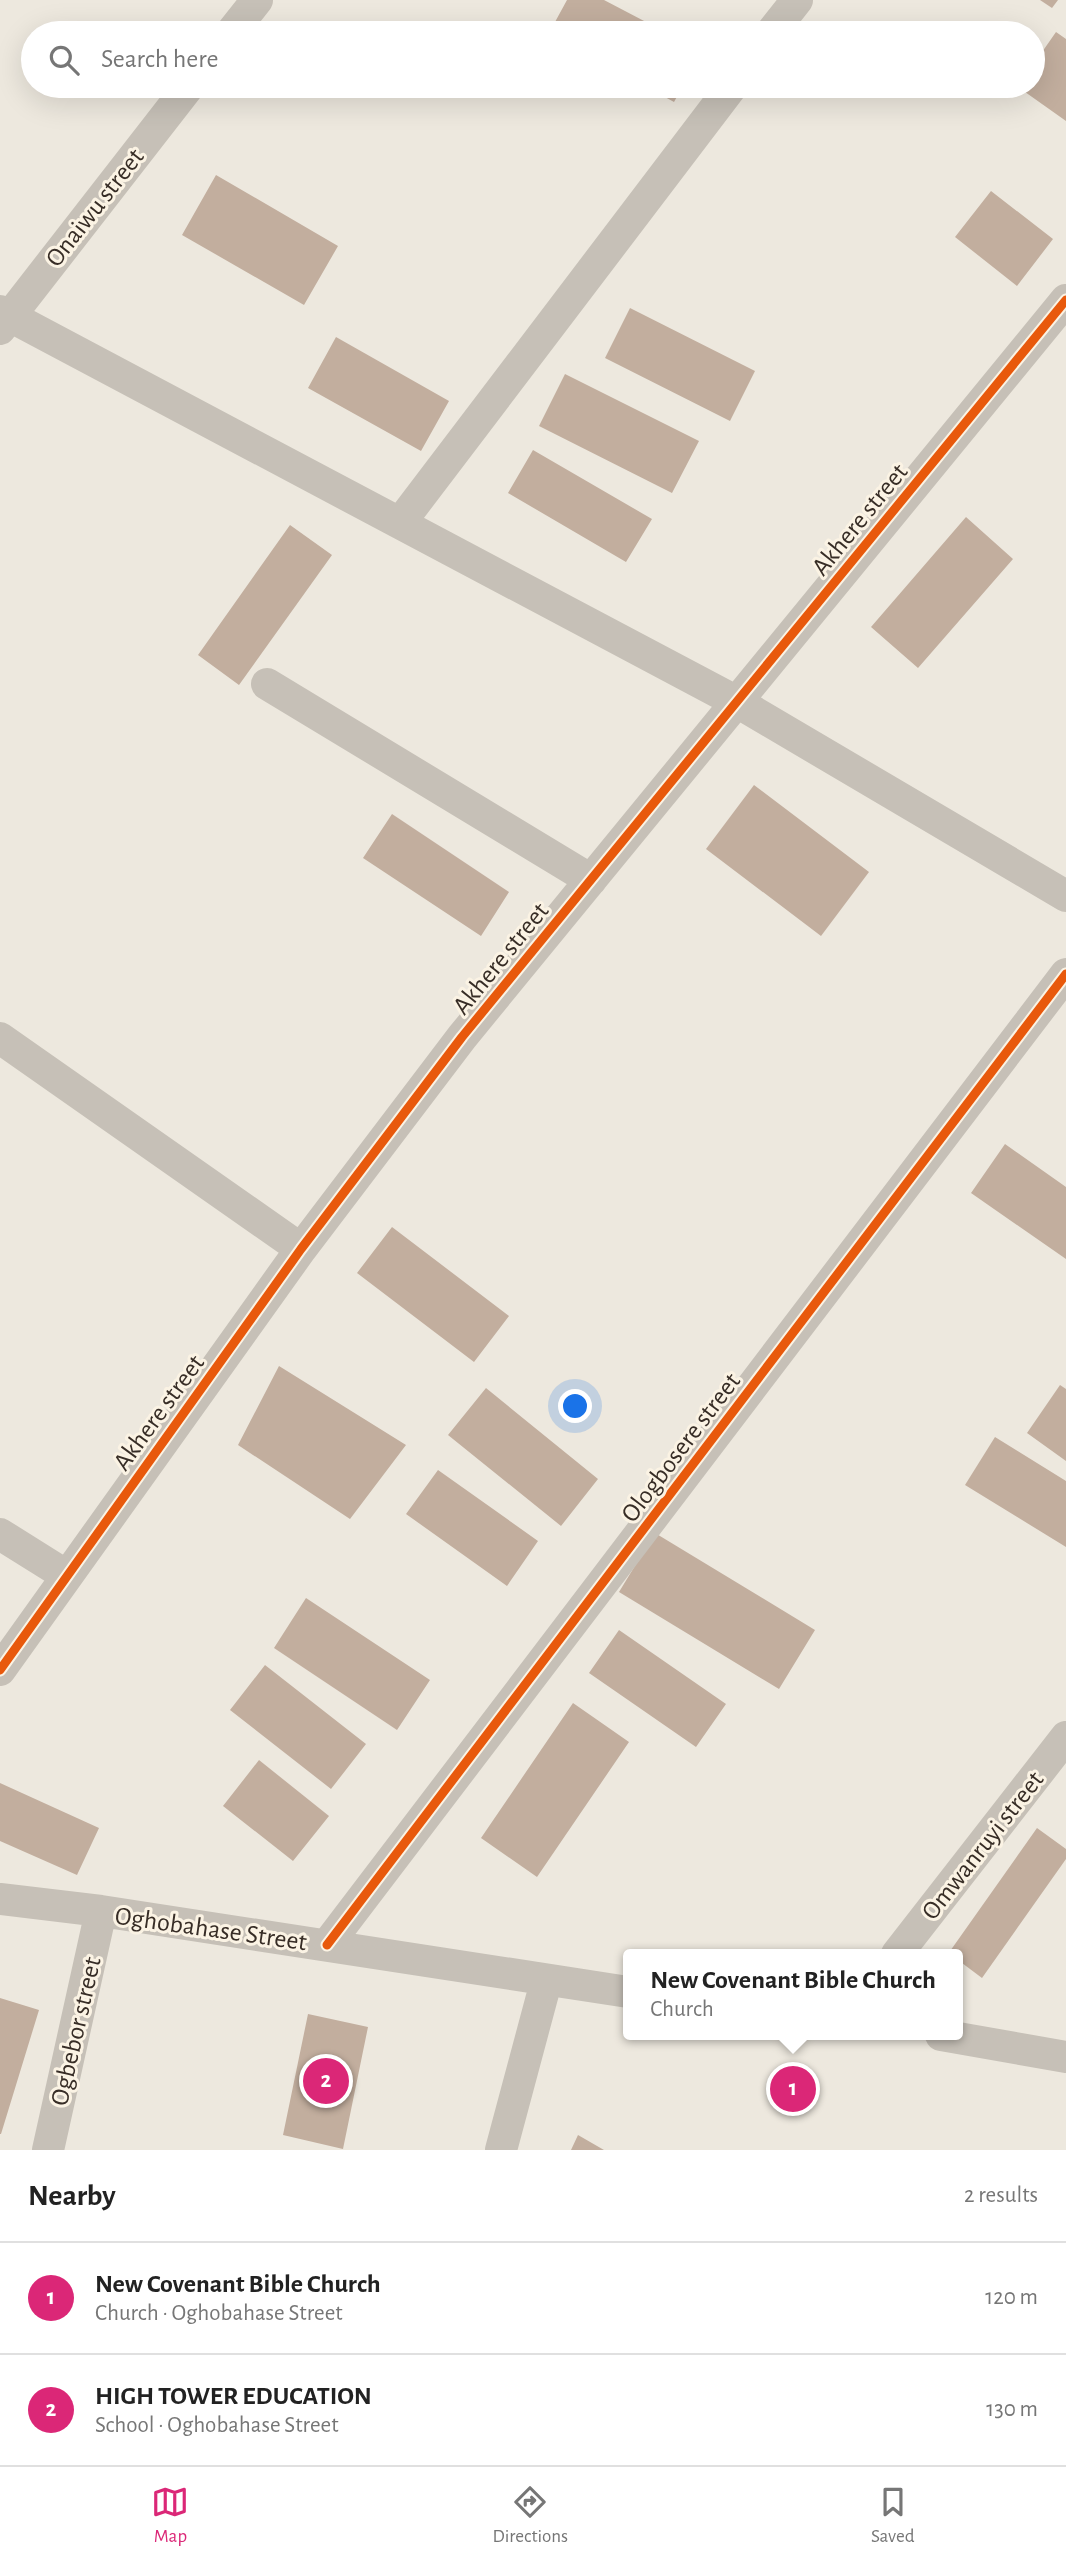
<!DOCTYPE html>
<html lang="en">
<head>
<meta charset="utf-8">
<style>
  body { margin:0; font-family:"Alegreya Sans",sans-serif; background:#f2f2f2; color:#222 }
  .you { position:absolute; left:576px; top:1407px; width:24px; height:24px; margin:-18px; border:5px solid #fff; border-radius:50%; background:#1a73e8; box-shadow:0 0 0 10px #1a73e833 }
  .badge { display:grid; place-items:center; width:46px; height:46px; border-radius:50%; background:#db2777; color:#fff; font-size:23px; font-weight:700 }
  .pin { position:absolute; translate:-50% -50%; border:4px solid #fff; box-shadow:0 2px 7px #0006 }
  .popup { position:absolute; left:623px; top:1949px; width:340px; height:91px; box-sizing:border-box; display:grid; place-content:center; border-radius:7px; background:#fff; filter:drop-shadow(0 2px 5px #0005); font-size:23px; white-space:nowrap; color:#767676 }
  .popup b { font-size:26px; color:#222 }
  .popup::after { content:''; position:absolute; left:50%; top:100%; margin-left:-14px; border:14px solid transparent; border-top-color:#fff }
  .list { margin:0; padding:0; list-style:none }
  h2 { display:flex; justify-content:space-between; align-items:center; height:91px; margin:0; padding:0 28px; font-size:30px }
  h2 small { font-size:23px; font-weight:400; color:#767676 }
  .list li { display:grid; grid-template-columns:46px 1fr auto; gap:21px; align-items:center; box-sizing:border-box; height:112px; padding:0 28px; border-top:2px solid #e0e0e0 }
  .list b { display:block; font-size:26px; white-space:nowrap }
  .list p { margin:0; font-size:23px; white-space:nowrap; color:#767676 }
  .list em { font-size:23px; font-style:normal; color:#767676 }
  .icon { flex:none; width:38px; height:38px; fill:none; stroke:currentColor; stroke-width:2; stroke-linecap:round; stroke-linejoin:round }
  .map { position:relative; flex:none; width:1066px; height:2150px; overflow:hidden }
  .search { position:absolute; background:#fff; box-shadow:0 7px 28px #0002; left:21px; right:21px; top:21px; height:77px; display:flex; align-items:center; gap:18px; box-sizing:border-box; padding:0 24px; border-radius:38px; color:#767676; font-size:26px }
  .sheet { height:315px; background:#fff }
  nav { display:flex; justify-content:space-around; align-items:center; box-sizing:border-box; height:98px; border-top:2px solid #e0e0e0; background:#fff; font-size:19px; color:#767676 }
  nav a { display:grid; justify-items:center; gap:4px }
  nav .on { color:#db2777 }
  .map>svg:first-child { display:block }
</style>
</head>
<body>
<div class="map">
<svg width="1066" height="2150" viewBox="0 0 1066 2150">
  <rect width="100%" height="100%" fill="#ede8de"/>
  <!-- building -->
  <path fill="#c2ae9e" d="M567,0H604L667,33H549Z
    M1040,0H1058L1052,8Z
    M1056,32L1066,39V121L1018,87L1033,86V65Z
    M645,86H683L674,102Z
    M216,175L338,246L304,305L182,235Z
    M991,191L1053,239L1017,286L955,237Z
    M630,308L755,371L730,421L605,358Z
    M336,337L449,401L421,451L308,388Z
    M565,374L699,441L672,493L539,426Z
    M533,450L652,519L626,562L508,493Z
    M966,517L1013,559L918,668L871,627Z
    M290,525L332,555L239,685L198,655Z
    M754,785L869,872L821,936L706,849Z
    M392,814L509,892L481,936L363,858Z
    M1005,1144L1066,1187V1259L971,1193Z
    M392,1227L509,1316L474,1362L357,1273Z
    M279,1366L406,1445L350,1519L238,1445Z
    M1060,1385L1066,1389V1461L1027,1433Z
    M486,1388L598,1479L561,1526L448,1435Z
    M995,1437L1066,1481V1547L965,1485Z
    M438,1470L538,1541L507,1586L406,1514Z
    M655,1533L815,1630L779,1689L619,1592Z
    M306,1598L430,1680L397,1730L274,1648Z
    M619,1630L726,1704L696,1747L589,1673Z
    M265,1665L366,1744L331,1789L230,1710Z
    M573,1703L629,1742L537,1877L481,1838Z
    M259,1760L329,1816L293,1861L223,1806Z
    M0,1783L99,1828L77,1875L0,1841Z
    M1037,1828L1066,1849V1859L982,1978L958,1960V1954H948Z
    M0,1998L39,2010L1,2134H0Z
    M308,2014L368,2027L343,2149L283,2135Z
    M578,2135L604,2150H571Z"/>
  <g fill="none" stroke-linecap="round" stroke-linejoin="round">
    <!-- street -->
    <path stroke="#c6c0b7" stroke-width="32" d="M231,33L257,0
      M771,33L797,0
      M0,311L737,702L1066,896
      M0,329L189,86
      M400,523L732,86
      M267,684L591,880
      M0,1038L301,1249
      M0,1534L67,1576
      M0,1670L301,1249L462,1037L1066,300
      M0,1899L101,1911L628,1992
      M327,1945L1066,974
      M897,1954L1066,1737
      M941,2035L1066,2057
      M48,2150L101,1911
      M501,2150L546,1982"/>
    <!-- cycleway casing -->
    <g stroke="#fbf3e4" stroke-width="13">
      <path id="cycleway" d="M0,1670L301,1249L462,1037L1066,300
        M327,1945L1066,974"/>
    </g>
    <!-- cycleway -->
    <use href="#cycleway" stroke="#e8590c" stroke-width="9"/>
  </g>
  <g text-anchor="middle" stroke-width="6" stroke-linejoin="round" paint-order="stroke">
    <!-- street labels -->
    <g font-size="26" fill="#372d26" stroke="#fbf3e4">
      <text transform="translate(94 207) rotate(-52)" y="9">Onaiwu street</text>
      <text transform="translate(859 519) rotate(-51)" y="9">Akhere street</text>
      <text transform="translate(500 958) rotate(-51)" y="9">Akhere street</text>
      <text transform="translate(158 1412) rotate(-54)" y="9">Akhere street</text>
      <text transform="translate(680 1447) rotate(-53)" y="9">Ologbosere street</text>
      <text transform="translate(982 1845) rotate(-52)" y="9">Omwanruyi street</text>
      <text transform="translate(211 1928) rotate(8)" y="9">Oghobahase Street</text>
      <text transform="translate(75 2031) rotate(-77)" y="9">Ogbebor street</text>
    </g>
  </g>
</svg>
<div class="you"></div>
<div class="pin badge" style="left:793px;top:2089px">1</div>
<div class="popup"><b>New Covenant Bible Church</b>Church</div>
<div class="pin badge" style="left:326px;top:2081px">2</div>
<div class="search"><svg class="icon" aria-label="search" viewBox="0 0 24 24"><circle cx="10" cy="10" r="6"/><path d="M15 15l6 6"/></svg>Search here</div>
</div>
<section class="sheet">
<h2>Nearby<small>2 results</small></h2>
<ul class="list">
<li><span class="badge">1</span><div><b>New Covenant Bible Church</b><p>Church · Oghobahase Street</p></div><em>120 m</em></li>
<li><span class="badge">2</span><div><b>HIGH TOWER EDUCATION</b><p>School · Oghobahase Street</p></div><em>130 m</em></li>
</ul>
</section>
<nav>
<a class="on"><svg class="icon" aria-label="map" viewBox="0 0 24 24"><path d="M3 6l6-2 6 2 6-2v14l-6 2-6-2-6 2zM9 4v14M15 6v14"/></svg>Map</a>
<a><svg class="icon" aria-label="directions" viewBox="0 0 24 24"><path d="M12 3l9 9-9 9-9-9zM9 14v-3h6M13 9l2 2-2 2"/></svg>Directions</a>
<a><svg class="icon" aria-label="saved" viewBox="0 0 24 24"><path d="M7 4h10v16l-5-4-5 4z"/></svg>Saved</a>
</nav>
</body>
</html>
